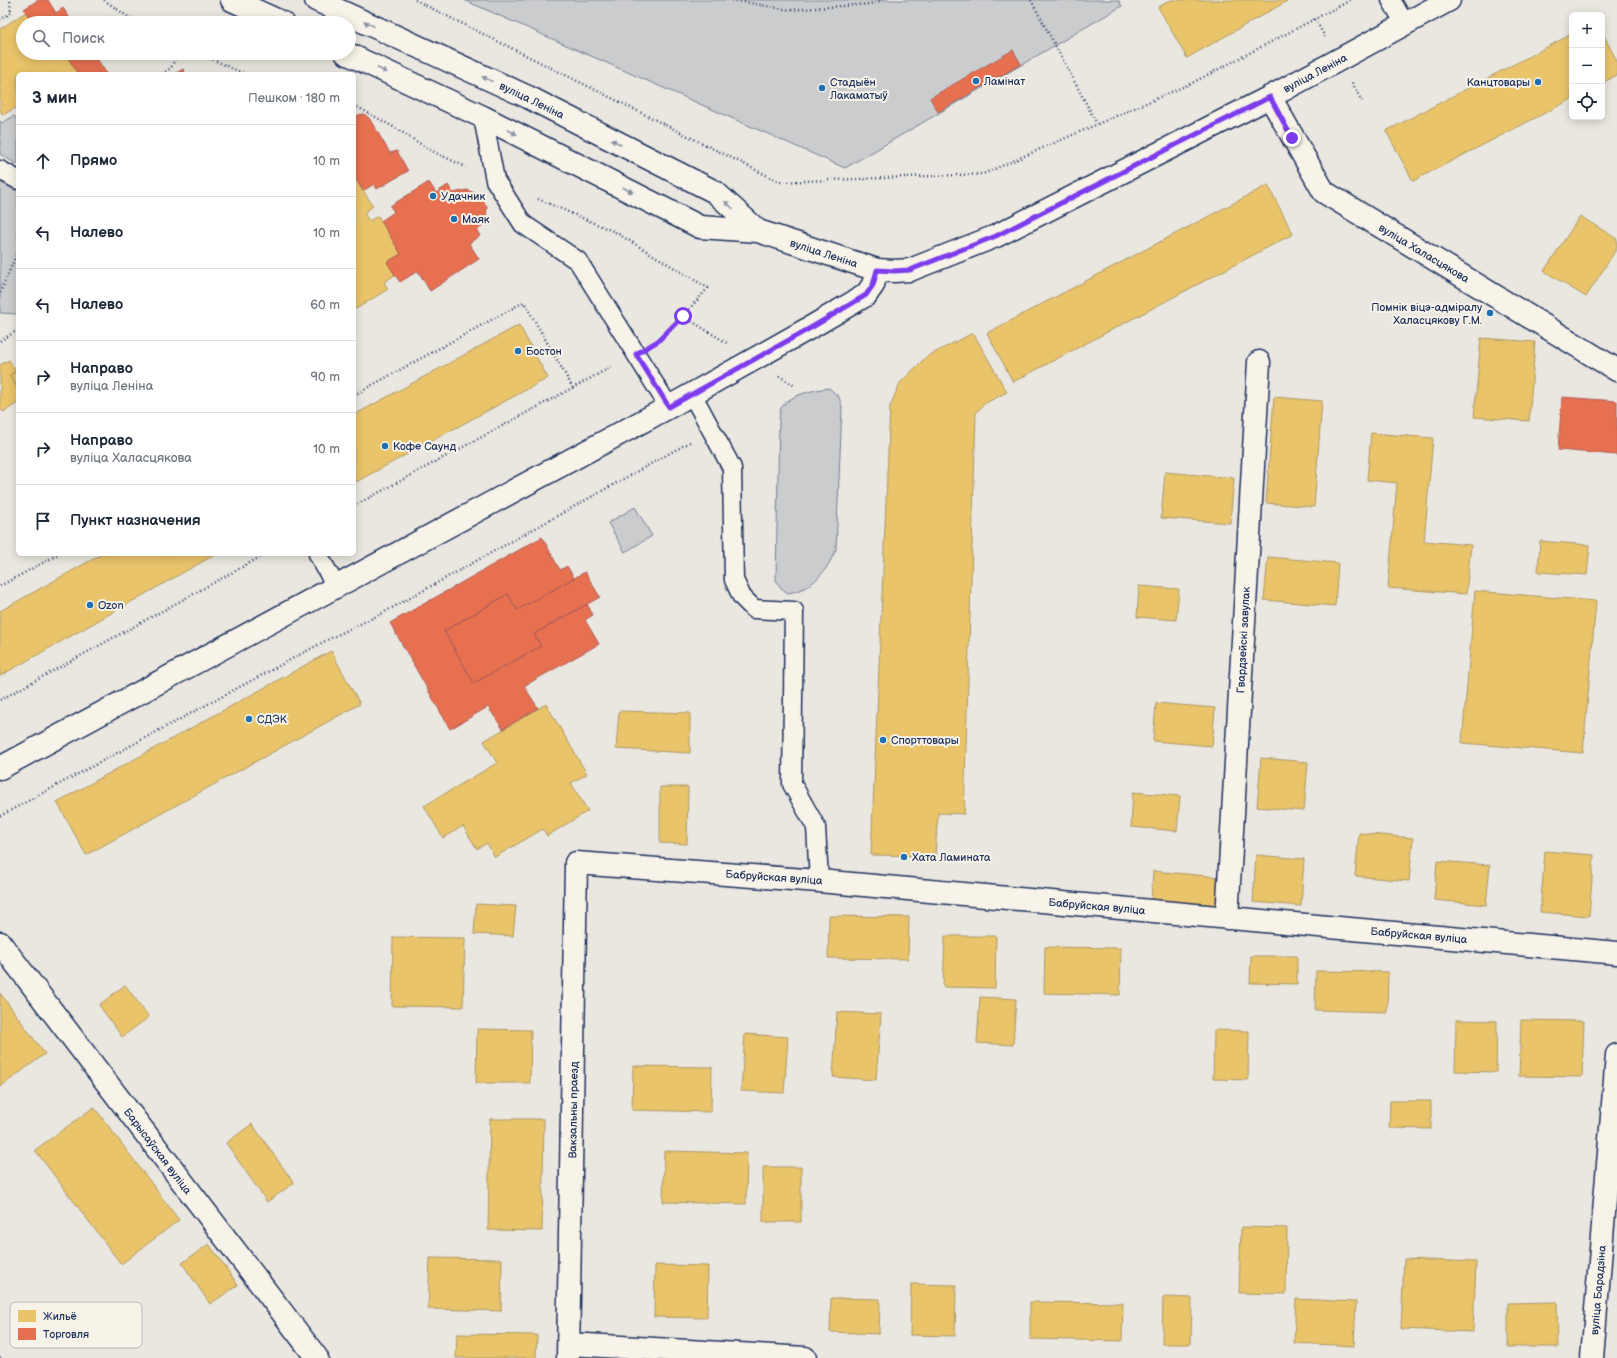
<!DOCTYPE html>
<html lang="ru">
<head>
<meta charset="utf-8">
<style>
  body { margin:0; font-family:"Balsamiq Sans",sans-serif; background:#f2f2f3; color:#1f2937 }
  .controls { position:absolute; right:12px; top:12px; display:grid; overflow:hidden; border-radius:6px; box-shadow:0 2px 10px #0003 }
  .controls button { width:36px; height:36px; display:grid; place-items:center; padding:0; border:0; border-bottom:1px solid #e0e1e3; background:#fff; color:#1f2937; font:20px sans-serif }
  .stop { position:absolute; width:12px; height:12px; margin:-9px; border:3px solid #7c3aed; border-radius:50%; background:#fff }
  .stop.end { background:#7c3aed; border-color:#fff; box-shadow:0 1px 4px #0008 }
  .list { margin:0; padding:0; list-style:none }
  h2 { display:flex; justify-content:space-between; align-items:center; height:52px; margin:0; padding:0 16px; font-size:17px }
  h2 small { font-size:13px; font-weight:400; color:#747a83 }
  .list li { display:grid; grid-template-columns:26px 1fr auto; gap:12px; align-items:center; box-sizing:border-box; height:72px; padding:0 16px; border-top:1px solid #e0e1e3 }
  .list b { display:block; font-size:15px; white-space:nowrap }
  .list p { margin:0; font-size:13px; white-space:nowrap; color:#747a83 }
  .list em { font-size:13px; font-style:normal; color:#747a83 }
  .icon { flex:none; width:22px; height:22px; fill:none; stroke:currentColor; stroke-width:2; stroke-linecap:round; stroke-linejoin:round }
  .map { position:relative; flex:none; width:1617px; height:1358px; overflow:hidden }
  .search { position:absolute; background:#fff; box-shadow:0 2px 10px #0003; left:16px; top:16px; width:340px; height:44px; display:flex; align-items:center; gap:10px; box-sizing:border-box; padding:0 14px; border-radius:22px; color:#747a83; font-size:15px }
  .panel { position:absolute; background:#fff; box-shadow:0 2px 10px #0003; left:16px; top:72px; width:340px; height:484px; border-radius:6px }
  .map>svg:first-child { display:block }
</style>
</head>
<body>
<div class="map">
<svg width="1617" height="1358" viewBox="0 0 1617 1358">
  <rect width="100%" height="100%" fill="#eae7e0"/>
  <filter id="ink" filterUnits="userSpaceOnUse"><feTurbulence type="fractalNoise" baseFrequency=".025" numOctaves="2"/><feDisplacementMap in="SourceGraphic" scale="8" xChannelSelector="R" yChannelSelector="G"/><feConvolveMatrix kernelMatrix="1 2 1 2 8 2 1 2 1" color-interpolation-filters="sRGB"/></filter>
  <g filter="url(#ink)">
    <!-- green -->
    <path fill="#cbcccd" stroke="#737e96" d="M464,0H1118L1122,6L845,168Z
      M14,116L18,122V165L0,154V121L2,123Z
      M0,182L18,190V314L0,313Z
      M829,388L839,397L842,407L836,549C827,571 813,589 788,593L781,588L776,580L779,421C779,417 780,411 781,408C790,394 814,390 829,388Z
      M635,507L652,536L625,552L608,523Z"/>
    <!-- homes -->
    <path fill="#e9c46a" stroke="#ab9766" d="M1171,0H1289L1187,58L1158,7Z
      M26,12L33,23H23V53H65L78,74H18V112L15,108L3,115L0,110V29Z
      M1602,32L1617,61V75L1602,83Z
      M1572,34V99L1413,181L1386,131Z
      M354,176L373,206L364,213L369,221L378,216L401,254L387,262L395,275L384,282L388,289L356,309L354,306Z
      M1268,185L1293,234L1013,382L987,333Z
      M1580,216L1617,239V248L1586,297L1544,271Z
      M519,325L548,378L354,483V415Z
      M973,333L1007,392L984,404L976,413L964,814L938,813L935,856L871,855L890,406L900,383L926,357Z
      M1481,338L1535,342L1529,421L1474,417Z
      M9,360L16,371L10,375L18,389V403L3,412L0,406V365Z
      M18,369V389L10,375Z
      M1274,397L1322,401L1314,507L1266,503Z
      M1371,433L1433,438L1424,541L1471,545L1466,594L1388,588L1397,483L1367,480Z
      M1165,472L1234,478L1230,523L1161,518Z
      M1540,541L1590,545L1587,575L1538,572Z
      M102,554H216L0,676V611Z
      M1268,557L1338,563L1335,606L1264,600Z
      M1139,586L1179,589L1176,620L1137,617Z
      M1475,591L1596,601L1583,753L1462,743Z
      M331,651L360,704L86,855L57,802Z
      M1156,703L1215,708L1212,746L1153,741Z
      M546,704L587,774L571,783L588,811L547,836L543,829L495,857L487,843L477,849L463,826L443,838L424,806L497,763L484,741Z
      M619,711L690,713V753L616,749Z
      M1261,758L1308,762L1304,811L1257,807Z
      M660,787H688L687,844L660,843Z
      M1133,792L1180,796L1177,831L1131,827Z
      M1359,833L1413,838L1409,881L1355,876Z
      M1545,851L1594,855L1589,916L1540,912Z
      M1256,855L1304,859L1301,906L1253,902Z
      M1437,861L1490,865L1486,905L1434,900Z
      M1153,871L1219,877L1217,907L1151,902Z
      M476,904L516,906L513,936L474,934Z
      M829,916L909,917L908,959L828,958Z
      M945,936H996L995,988L943,987Z
      M393,937L465,938L463,1007L392,1006Z
      M1045,947L1121,948L1120,995L1044,993Z
      M1251,956H1297V984L1250,983Z
      M1316,971L1388,972L1387,1012L1315,1010Z
      M125,985L149,1017L122,1037L99,1005Z
      M0,993L45,1054L0,1087Z
      M980,997L1016,999L1013,1045L977,1043Z
      M837,1012L881,1014L876,1080L833,1077Z
      M1456,1020L1497,1021L1496,1072L1455,1071Z
      M1521,1020L1584,1021L1582,1077L1519,1076Z
      M477,1029L531,1030L530,1083H476Z
      M1214,1030L1249,1031L1248,1080L1213,1079Z
      M745,1034L788,1037L784,1093L741,1091Z
      M633,1066L712,1067L711,1112L632,1110Z
      M1390,1101H1431V1129L1389,1128Z
      M94,1107L179,1220L121,1264L35,1150Z
      M490,1119H544L542,1231L488,1230Z
      M252,1124L294,1183L267,1202L226,1143Z
      M664,1151L747,1153L746,1204L663,1202Z
      M763,1167H801V1222H763Z
      M1241,1227L1287,1228L1286,1294L1239,1293Z
      M209,1244L238,1285L210,1304L182,1263Z
      M430,1258L502,1259L501,1311L428,1309Z
      M1404,1259L1476,1262L1473,1332L1401,1329Z
      M655,1265L708,1266L707,1318L654,1317Z
      M911,1284L956,1285L955,1336L910,1335Z
      M1163,1297L1192,1298L1191,1344H1162Z
      M831,1298L880,1299L879,1334L830,1332Z
      M1296,1299L1356,1302L1354,1346L1294,1343Z
      M1030,1302L1123,1303L1122,1341L1030,1339Z
      M1557,1302L1558,1347H1508V1303Z
      M457,1334L537,1335L536,1358H456Z"/>
    <!-- shops -->
    <path fill="#e76f51" stroke="#aa5c55" d="M38,0H48L56,13L63,8L73,23H33L24,9Z
      M1013,50L1021,64L938,112L930,98Z
      M65,53H101L103,55L97,59L107,74H78Z
      M183,69L186,74H175Z
      M364,114L369,118L390,153L397,151L408,171L377,189L374,184L363,191L354,176V116Z
      M429,182L436,193L448,185L453,193L467,190L480,195L487,207L486,221L477,231L480,236L469,243L479,259L430,291L418,271L400,282L395,275L387,262L401,254L381,221L394,212L390,206Z
      M1562,397L1617,401V455L1558,450Z
      M542,537L560,570L567,566L574,578L517,610L508,594L444,631L474,683L541,646L534,634L587,604L593,615L585,620L599,644L524,686L538,708L503,729L488,707L450,729L390,623Z
      M585,572L600,597L534,634L541,646L474,683L444,631L508,594L517,610Z"/>
    <g fill="none" stroke-linecap="round" stroke-linejoin="round">
      <!-- lane casing -->
      <g stroke="#1b2f5e" stroke-width="21">
        <path id="lane" d="M1391,0L1405,24
          M483,117L495,180L523,224L578,261L669,407
          M0,170L18,180
          M692,394L732,468L734,580L742,597L754,609L794,611L792,784L816,827L819,881
          M318,554L336,587"/>
      </g>
      <!-- street casing -->
      <g stroke="#1b2f5e" stroke-width="25">
        <path id="street" d="M1270,97L1324,192L1617,370
          M0,768L669,407L813,326L866,295L873,285L877,270
          M1227,918L1259,362
          M0,943L317,1358
          M570,1344L805,1358
          M568,1358L576,863L819,881L1617,953
          M1592,1358L1617,1055"/>
      </g>
      <!-- secondary casing -->
      <g stroke="#1b2f5e" stroke-width="25">
        <path id="secondary" d="M232,0L283,23
          M316,0L528,97L715,192L758,231
          M346,53L483,117L700,227L758,231L877,270L894,271L910,270L996,236L1270,97L1449,0"/>
      </g>
      <!-- path -->
      <path stroke="#1b2f5e" stroke-width="2.5" stroke-dasharray="1 3" stroke-linecap="butt" d="M104,0L137,23
        M415,0L780,182L983,174L1192,83L1351,0
        M732,0L790,10L869,4L883,0
        M1031,0L1097,124
        M1315,19L1325,37
        M0,20L11,13L10,0
        M198,53L245,74
        M162,74L171,68L178,53
        M1352,83L1362,101
        M354,105L397,129L430,150L466,167
        M538,199L615,232L708,288L683,316L727,343
        M0,293L18,251
        M0,341L18,330
        M658,341L683,316
        M779,376L795,386
        M354,395L524,302L573,388
        M354,506L613,366
        M0,586L59,554
        M0,700L266,554
        M0,816L327,640L381,614L690,442
        M0,1358H1"/>
      <!-- lane -->
      <use href="#lane" stroke="#f7f3e8" stroke-width="18"/>
      <!-- street -->
      <use href="#street" stroke="#f7f3e8" stroke-width="22"/>
      <!-- secondary -->
      <use href="#secondary" stroke="#f7f3e8" stroke-width="22"/>
    </g>
    <!-- one-way arrows -->
    <defs><path id="oneway-solid" d="M-6-.8H1V-3.2L6.5 0L1 3.2V.8H-6Z"/></defs>
    <g fill="#8991a3">
      <use href="#oneway-solid" transform="translate(369 24) rotate(-155)"/>
      <use href="#oneway-solid" transform="translate(382 70) rotate(25)"/>
      <use href="#oneway-solid" transform="translate(487 79) rotate(-155)"/>
      <use href="#oneway-solid" transform="translate(512 132) rotate(27)"/>
      <use href="#oneway-solid" transform="translate(616 142) rotate(-153)"/>
      <use href="#oneway-solid" transform="translate(628 190) rotate(27)"/>
      <use href="#oneway-solid" transform="translate(729 205) rotate(-138)"/>
    </g>
  </g>
  <g fill="none" stroke-linecap="round" stroke-linejoin="round" filter="url(#ink)">
    <!-- route -->
    <path stroke="#7c3aed" stroke-width="5" d="M683,316L658,341L636,354L669,407L814,326L866,295L873,285L877,270L894,271L910,270L996,236L1270,97L1292,138"/>
  </g>
  <!-- markers -->
  <g fill="#1f6fb2" stroke="#f7f3e8" stroke-width="1.5">
    <circle cx="976" cy="81" r="4"/>
    <circle cx="1538" cy="82" r="4"/>
    <circle cx="822" cy="88" r="4"/>
    <circle cx="433" cy="196" r="4"/>
    <circle cx="454" cy="219" r="4"/>
    <circle cx="1490" cy="313" r="4"/>
    <circle cx="518" cy="351" r="4"/>
    <circle cx="385" cy="446" r="4"/>
    <circle cx="90" cy="605" r="4"/>
    <circle cx="249" cy="719" r="4"/>
    <circle cx="883" cy="740" r="4"/>
    <circle cx="904" cy="857" r="4"/>
  </g>
  <g text-anchor="middle" stroke-width="4" stroke-linejoin="round" paint-order="stroke">
    <!-- street labels -->
    <g font-size="11" fill="#1b2f5e" stroke="#f7f3e8">
      <text transform="translate(1315 73) rotate(-28)" y="4">вуліца Леніна</text>
      <text transform="translate(532 100) rotate(26)" y="4">вуліца Леніна</text>
      <text transform="translate(824 253) rotate(18)" y="4">вуліца Леніна</text>
      <text transform="translate(1424 253) rotate(31)" y="4">вуліца Халасцякова</text>
      <text transform="translate(1243 640) rotate(-87)" y="4">Гвардзейскі завулак</text>
      <text transform="translate(774 877) rotate(4)" y="4">Бабруйская вуліца</text>
      <text transform="translate(1097 906) rotate(5)" y="4">Бабруйская вуліца</text>
      <text transform="translate(1419 935) rotate(5)" y="4">Бабруйская вуліца</text>
      <text transform="translate(573 1110) rotate(-89)" y="4">Вакзальны праезд</text>
      <text transform="translate(158 1151) rotate(53)" y="4">Барысаўская вуліца</text>
      <text transform="translate(1598 1290) rotate(-85)" y="4">вуліца Барадзіна</text>
    </g>
    <!-- poi labels -->
    <g font-size="11" fill="#1b2f5e" stroke="#f7f3e8" text-anchor="start">
      <text x="984" y="85">Ламінат</text>
      <text x="830" y="86">Стадыён<tspan x="830" dy="13">Лакаматыў</tspan></text>
      <text x="1530" y="86" text-anchor="end">Канцтовары</text>
      <text x="441" y="200">Удачник</text>
      <text x="462" y="223">Маяк</text>
      <text x="1482" y="311" text-anchor="end">Помнік віцэ-адміралу<tspan x="1482" dy="13">Халасцякову Г.М.</tspan></text>
      <text x="526" y="355">Бостон</text>
      <text x="393" y="450">Кофе Саунд</text>
      <text x="98" y="609">Ozon</text>
      <text x="257" y="723">СДЭК</text>
      <text x="891" y="744">Спорттовары</text>
      <text x="912" y="861">Хата Ламината</text>
    </g>
  </g>
  <!-- legend -->
  <rect x="10" y="1302" width="132" height="46" rx="6" fill="#f7f3e8" stroke="#b5b8bf" stroke-width="1"/>
  <rect x="18" y="1310" width="18" height="12" fill="#e9c46a"/>
  <rect x="18" y="1328" width="18" height="12" fill="#e76f51"/>
  <g font-size="11" fill="#1b2f5e">
    <text x="43" y="1320">Жильё</text>
    <text x="43" y="1338">Торговля</text>
  </g>
</svg>
<div class="controls">
<button>+</button>
<button>−</button>
<button><svg class="icon" aria-label="locate" viewBox="0 0 24 24"><circle cx="12" cy="12" r="6"/><path d="M12 2v4M12 18v4M2 12h4M18 12h4"/></svg></button>
</div>
<div class="stop" style="left:683px;top:316px"></div>
<div class="stop end" style="left:1292px;top:138px"></div>
<div class="search"><svg class="icon" aria-label="search" viewBox="0 0 24 24"><circle cx="10" cy="10" r="6"/><path d="M15 15l6 6"/></svg>Поиск</div>
<section class="panel">
<h2>3 мин<small>Пешком · 180 m</small></h2>
<ul class="list">
<li><svg class="icon" aria-label="ahead" viewBox="0 0 24 24"><path d="M12 20V5M6 11l6-6 6 6"/></svg><div><b>Прямо</b></div><em>10 m</em></li>
<li><svg class="icon" aria-label="left" viewBox="0 0 24 24"><path d="M17 20v-9H6M10 6l-5 5 5 5"/></svg><div><b>Налево</b></div><em>10 m</em></li>
<li><svg class="icon" aria-label="left" viewBox="0 0 24 24"><path d="M17 20v-9H6M10 6l-5 5 5 5"/></svg><div><b>Налево</b></div><em>60 m</em></li>
<li><svg class="icon" aria-label="right" viewBox="0 0 24 24"><path d="M7 20v-9h11M14 6l5 5-5 5"/></svg><div><b>Направо</b><p>вуліца Леніна</p></div><em>90 m</em></li>
<li><svg class="icon" aria-label="right" viewBox="0 0 24 24"><path d="M7 20v-9h11M14 6l5 5-5 5"/></svg><div><b>Направо</b><p>вуліца Халасцякова</p></div><em>10 m</em></li>
<li><svg class="icon" aria-label="arrive" viewBox="0 0 24 24"><path d="M6 21V4h12l-3 4 3 4H6"/></svg><div><b>Пункт назначения</b></div></li>
</ul>
</section>
</div>
</body>
</html>
